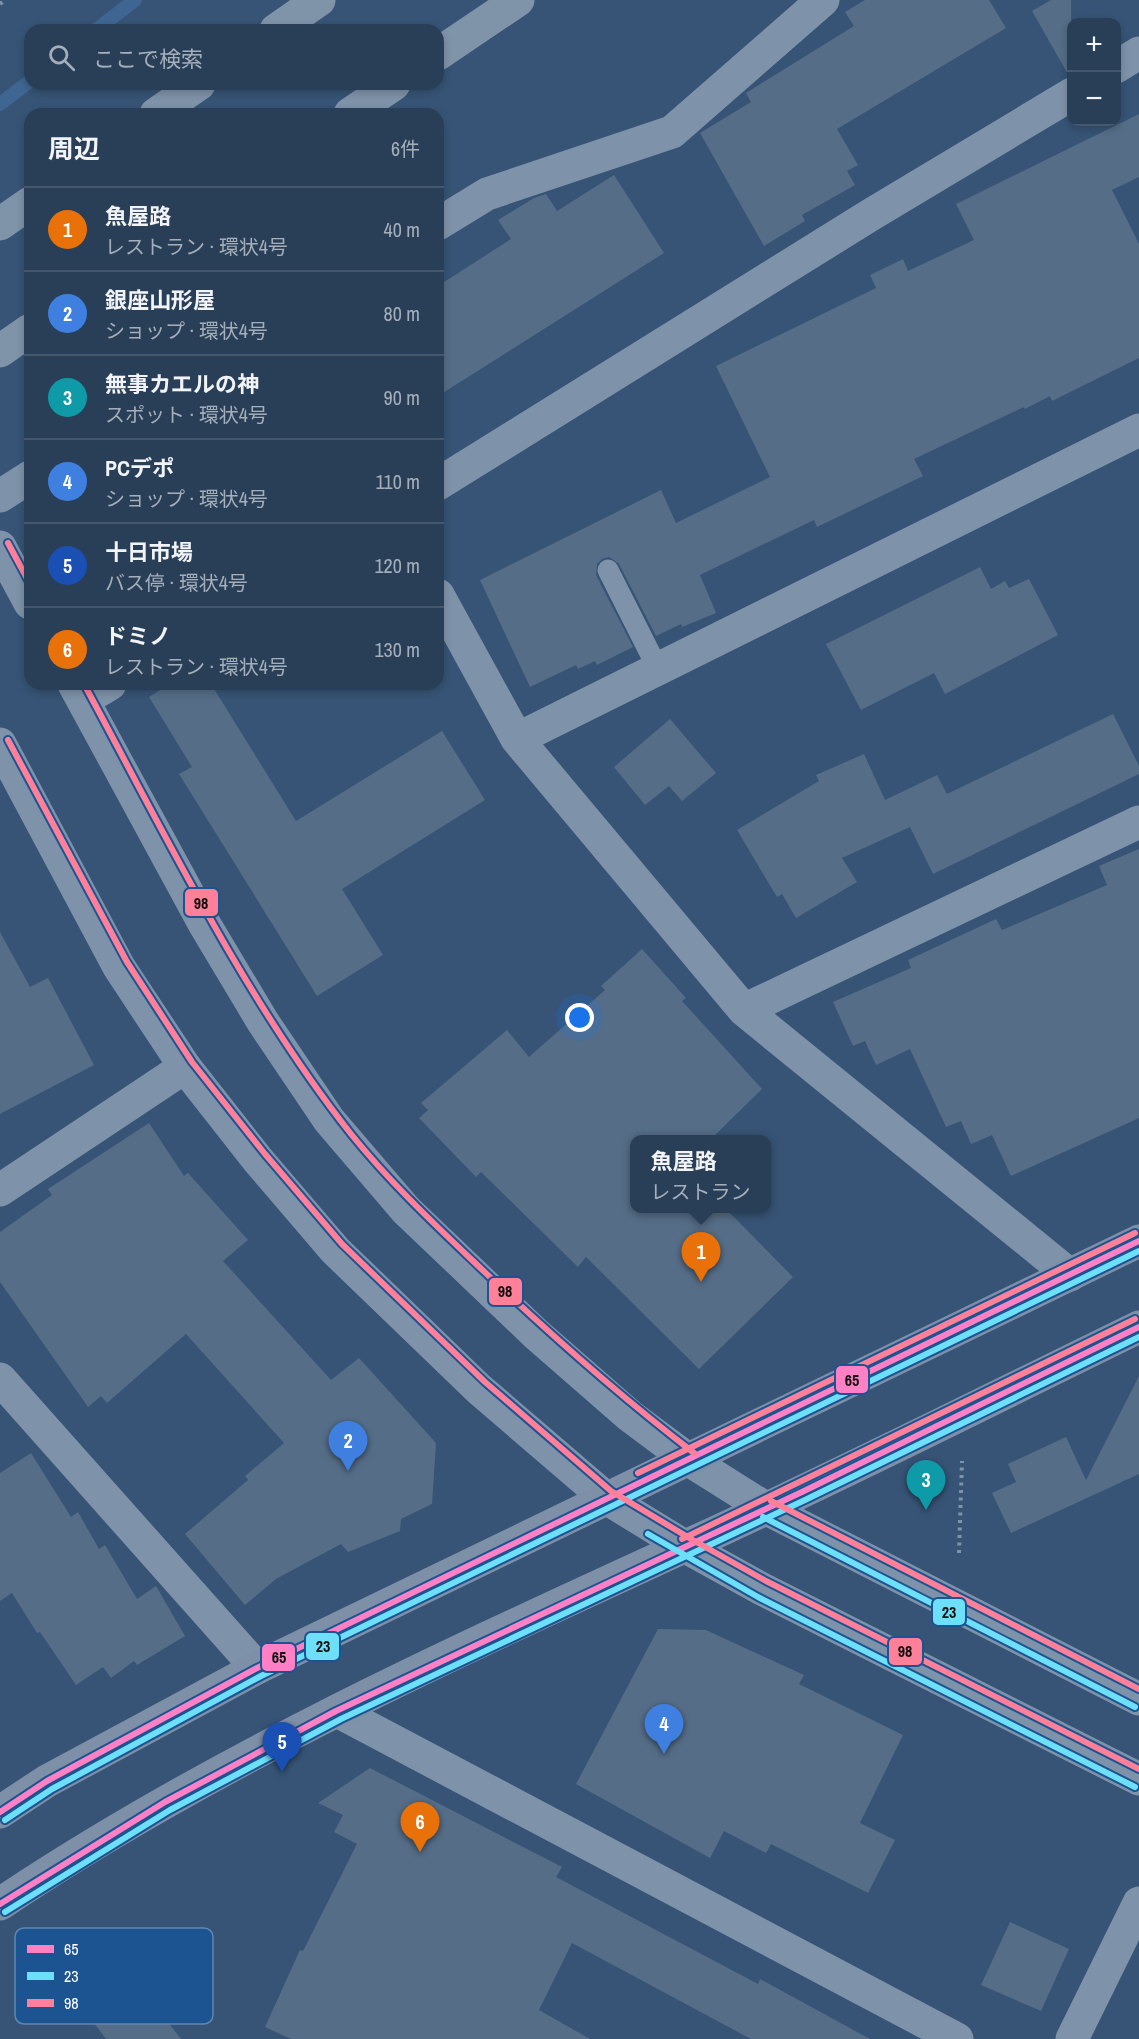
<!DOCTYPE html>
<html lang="ja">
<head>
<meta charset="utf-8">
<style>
  body { margin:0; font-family:"Archivo Narrow","Noto Sans JP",sans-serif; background:#31465e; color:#f1f3f6 }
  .controls { position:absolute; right:18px; top:18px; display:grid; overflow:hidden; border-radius:12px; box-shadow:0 3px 9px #0003 }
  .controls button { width:54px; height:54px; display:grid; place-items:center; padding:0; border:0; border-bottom:2px solid #45586e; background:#293f58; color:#f1f3f6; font:30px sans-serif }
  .you { position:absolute; left:580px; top:1018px; width:21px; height:21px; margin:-15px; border:4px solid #fff; border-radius:50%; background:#1a73e8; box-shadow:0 0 0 9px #1a73e833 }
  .badge { display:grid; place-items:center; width:39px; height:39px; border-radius:50%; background:#ea580c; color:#fff; font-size:20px; font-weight:700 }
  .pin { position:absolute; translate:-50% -50px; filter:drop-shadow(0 2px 3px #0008) }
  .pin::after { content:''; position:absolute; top:32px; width:21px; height:18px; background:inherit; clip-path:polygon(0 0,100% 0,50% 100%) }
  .popup { position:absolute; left:630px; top:1135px; width:141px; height:78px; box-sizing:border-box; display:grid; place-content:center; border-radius:12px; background:#293f58; filter:drop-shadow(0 2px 4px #0005); font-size:20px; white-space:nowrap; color:#a5afba }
  .popup b { font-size:22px; color:#f1f3f6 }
  .popup::after { content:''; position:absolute; left:50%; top:100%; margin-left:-12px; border:12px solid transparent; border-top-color:#293f58 }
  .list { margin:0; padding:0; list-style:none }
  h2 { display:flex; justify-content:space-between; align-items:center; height:78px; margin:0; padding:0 24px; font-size:26px }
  h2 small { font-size:20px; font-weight:400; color:#a5afba }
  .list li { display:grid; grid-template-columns:39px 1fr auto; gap:18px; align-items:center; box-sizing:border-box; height:84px; padding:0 24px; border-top:2px solid #45586e }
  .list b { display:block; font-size:22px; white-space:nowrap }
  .list p { margin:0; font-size:20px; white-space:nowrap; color:#a5afba }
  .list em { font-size:20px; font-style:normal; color:#a5afba }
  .icon { flex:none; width:33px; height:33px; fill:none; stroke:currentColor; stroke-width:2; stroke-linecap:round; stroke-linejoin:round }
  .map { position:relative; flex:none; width:1139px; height:2039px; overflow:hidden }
  .search { position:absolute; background:#293f58; box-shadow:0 3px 9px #0003; left:24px; top:24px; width:420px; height:66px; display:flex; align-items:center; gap:15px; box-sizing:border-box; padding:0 21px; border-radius:18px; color:#a5afba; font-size:22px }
  .panel { position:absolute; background:#293f58; box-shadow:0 3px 9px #0003; left:24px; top:108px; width:420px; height:582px; border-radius:18px }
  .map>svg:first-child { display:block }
</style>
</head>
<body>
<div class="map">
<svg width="1139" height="2039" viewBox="0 0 1139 2039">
  <rect width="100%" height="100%" fill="#375476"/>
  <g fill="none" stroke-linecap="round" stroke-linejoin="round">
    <!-- stream -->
    <path stroke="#3f6692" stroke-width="14" d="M96,30L135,0
      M0,104L30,81"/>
  </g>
  <!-- building -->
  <path fill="#556d87" d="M865,0H989L1006,28L837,129L858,165L847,171L855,185L802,215L805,221L764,246L700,133L751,102L746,93L854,26L845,12Z
    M1051,0H1071V75L1069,76L1032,11Z
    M1139,114V177L1112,190L1139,244V358L1052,401L1050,396L1025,409L1024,407L914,459L923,476L817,527L814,520L700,575L716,613L682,627L681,624L656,636L619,564L609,557L602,559L597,564L596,575L633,647L597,665L595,661L578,669L576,665L530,687L480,580L661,490L676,523L770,477L716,366L876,288L870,275L903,259L908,271L974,240L956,204Z
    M614,175L664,253L438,396V286L511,239L498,220L534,198L546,194L557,211Z
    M980,567L991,589L1005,581L1009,588L1029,579L1058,635L945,694L934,673L861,710L826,644Z
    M169,684H211L296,821L442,731L485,800L342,889L383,955L317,996L179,774L192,767L149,697Z
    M1113,714L1139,766V774L933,874L910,827L842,858L857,882L796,918L782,894L777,897L737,830L819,781L816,775L864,754L885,800L937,775L947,794Z
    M670,719L716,773L682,801L669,786L645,805L614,767Z
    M1139,849V1118L1011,1176L992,1135L971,1144L961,1121L946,1127L910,1049L876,1065L865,1041L853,1046L833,1002L911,968L908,960L996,919L1002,930L1107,885L1099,866Z
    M0,932L30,987L48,978L94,1065L0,1114Z
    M642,949L686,998L682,1001L762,1089L710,1140H635V1209H726L793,1277L699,1369L586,1257L578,1267L481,1172L476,1177L419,1118L428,1110L421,1103L507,1030L529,1057L605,990L601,986Z
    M149,1123L184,1176L188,1173L248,1240L223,1261L331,1380L359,1358L436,1443L432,1504L401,1519L400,1531L348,1552L341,1544L276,1579L245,1605L185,1534L248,1480L245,1476L284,1443L186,1334L107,1403L101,1396L88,1407L0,1282V1232L52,1195L48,1189Z
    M1139,1376V1474L1011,1533L992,1493L1016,1482L1008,1464L1066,1437L1086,1480Z
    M31,1453L71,1517L78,1512L99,1549L105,1545L137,1599L156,1586L185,1636L137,1665L134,1661L111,1678L103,1667L76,1685L40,1632L37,1633L12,1593L0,1601V1473Z
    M658,1629L706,1630L804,1675L799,1684L903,1735L860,1823L895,1840L868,1893L771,1844L766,1853L724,1831L710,1858L576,1784Z
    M370,1768L562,1867L556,1877L758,1984L760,1979L870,2039H751L572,1943L539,2010L590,2039H291L265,2027L300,1950L303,1951L357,1844L334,1832L343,1815L318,1803Z
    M1010,1922L1069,1949L1041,2011L981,1985Z
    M123,1962L157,2008L181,2039H106L75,1998Z"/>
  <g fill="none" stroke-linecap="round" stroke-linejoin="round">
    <!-- path -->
    <path stroke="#7e93a9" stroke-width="4" stroke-dasharray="3 4.5" stroke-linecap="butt" d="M0,4L5,0
      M959,1553L962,1461"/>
    <!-- service -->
    <path stroke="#7e93a9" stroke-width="21" d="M608,570L658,669"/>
    <!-- minor -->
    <path stroke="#7e93a9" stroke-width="33" d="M1116,67L1139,53
      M438,224L487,194L672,132L823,0
      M438,484L872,214L1072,94
      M0,496L30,477
      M438,595L517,739L744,1010L1070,1275
      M83,700L110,684
      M517,739L1139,430
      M744,1010L1139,822
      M0,1190L185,1067
      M0,1379L257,1668
      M339,1712L957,2039
      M1072,2039L1139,1903"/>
    <!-- tertiary -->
    <path stroke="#7e93a9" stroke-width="33" d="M0,547L30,603
      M74,684L205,925L263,1022L329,1120L406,1210L536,1334L630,1416L689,1460L767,1509L1139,1699
      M0,744L119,967L185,1067L258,1160L335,1250L479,1389L606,1498L686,1547L762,1589L1139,1779"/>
    <!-- primary -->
    <path stroke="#7e90a8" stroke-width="33" d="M0,1812L47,1781L257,1668L1139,1241
      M0,1904C215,1760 453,1653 688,1545C840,1476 989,1400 1139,1327"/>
    <!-- motorway -->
    <path stroke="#7f93a9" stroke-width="33" d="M276,30L319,0
      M438,54L518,0
      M156,114L199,84
      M350,114L394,84
      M0,224L30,203
      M0,351L30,330"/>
    <!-- bus-1 casing -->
    <g stroke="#1c5391" stroke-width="10">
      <path id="bus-1" d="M0,1812L47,1781L257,1668L1139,1241
        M0,1904L165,1802L336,1711L802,1492L1139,1327"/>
    </g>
    <!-- bus-2 casing -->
    <g stroke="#1c5391" stroke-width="10">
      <path id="bus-2" d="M763,1517L1135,1707
        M648,1534L758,1597L1135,1787
        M5,1820L52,1789L261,1676L1139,1251
        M5,1912L170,1810L341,1719L805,1500L1139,1337"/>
    </g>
    <!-- bus-3 casing -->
    <g stroke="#1c5391" stroke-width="10">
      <path id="bus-3" d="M8,543L30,584
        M84,684C165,834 245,1000 351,1134C388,1180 430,1220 472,1260C543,1328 616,1393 694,1453
        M8,740L127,962L192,1062L265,1154L342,1244L485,1382L611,1491L691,1539L766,1581L1139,1769
        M638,1473L1135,1233
        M771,1501L1139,1689
        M682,1539L1135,1319"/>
    </g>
    <!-- bus-1 -->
    <use href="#bus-1" stroke="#ff80c5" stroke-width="6"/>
    <!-- bus-2 -->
    <use href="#bus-2" stroke="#6ddff8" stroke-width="6"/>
    <!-- bus-3 -->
    <use href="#bus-3" stroke="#ff8098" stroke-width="6"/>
  </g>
  <!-- legend -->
  <rect x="15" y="1928" width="198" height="96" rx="9" fill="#1c5391" stroke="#6087b2" stroke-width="1.5"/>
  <rect x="27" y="1945" width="27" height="8" fill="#ff80c5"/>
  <rect x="27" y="1972" width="27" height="8" fill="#6ddff8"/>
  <rect x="27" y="1999" width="27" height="8" fill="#ff8098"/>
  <g font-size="16" fill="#fff">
    <text x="64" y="1955">65</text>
    <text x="64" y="1982">23</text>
    <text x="64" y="2009">98</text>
  </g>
  <g stroke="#1c5391" stroke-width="2">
    <rect x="184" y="888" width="35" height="29" rx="6" fill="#ff8098"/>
    <rect x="488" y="1277" width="35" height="29" rx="6" fill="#ff8098"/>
    <rect x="835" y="1365" width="34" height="29" rx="6" fill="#ff80c5"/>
    <rect x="932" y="1598" width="34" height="28" rx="6" fill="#6ddff8"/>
    <rect x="305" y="1632" width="35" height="29" rx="6" fill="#6ddff8"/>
    <rect x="888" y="1637" width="35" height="29" rx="6" fill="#ff8098"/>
    <rect x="261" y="1643" width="35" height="29" rx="6" fill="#ff80c5"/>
  </g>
  <g font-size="16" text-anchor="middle" font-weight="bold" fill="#111">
    <text x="201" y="909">98</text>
    <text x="505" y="1297">98</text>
    <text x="852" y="1386">65</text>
    <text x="949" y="1618">23</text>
    <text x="323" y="1652">23</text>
    <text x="905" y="1657">98</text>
    <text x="279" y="1663">65</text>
  </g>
</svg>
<div class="controls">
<button>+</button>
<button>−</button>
</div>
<div class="you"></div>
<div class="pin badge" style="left:701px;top:1282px;background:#e8710a">1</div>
<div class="popup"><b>魚屋路</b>レストラン</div>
<div class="pin badge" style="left:348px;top:1471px;background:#3f7fe0">2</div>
<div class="pin badge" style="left:926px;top:1510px;background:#0f9aa8">3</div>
<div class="pin badge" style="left:664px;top:1754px;background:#3f7fe0">4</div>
<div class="pin badge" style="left:282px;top:1772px;background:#1a4fb4">5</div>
<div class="pin badge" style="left:420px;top:1852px;background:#e8710a">6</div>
<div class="search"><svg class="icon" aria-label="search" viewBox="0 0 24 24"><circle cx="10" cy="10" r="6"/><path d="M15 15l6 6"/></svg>ここで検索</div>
<section class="panel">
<h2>周辺<small>6件</small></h2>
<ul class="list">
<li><span class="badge" style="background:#e8710a">1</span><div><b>魚屋路</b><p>レストラン · 環状4号</p></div><em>40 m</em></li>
<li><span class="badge" style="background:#3f7fe0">2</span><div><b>銀座山形屋</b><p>ショップ · 環状4号</p></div><em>80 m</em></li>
<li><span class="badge" style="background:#0f9aa8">3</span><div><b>無事カエルの神</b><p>スポット · 環状4号</p></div><em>90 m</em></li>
<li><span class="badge" style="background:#3f7fe0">4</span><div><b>PCデポ</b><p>ショップ · 環状4号</p></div><em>110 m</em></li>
<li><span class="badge" style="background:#1a4fb4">5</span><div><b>十日市場</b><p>バス停 · 環状4号</p></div><em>120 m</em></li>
<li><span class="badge" style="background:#e8710a">6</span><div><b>ドミノ</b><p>レストラン · 環状4号</p></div><em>130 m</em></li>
</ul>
</section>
</div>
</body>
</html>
